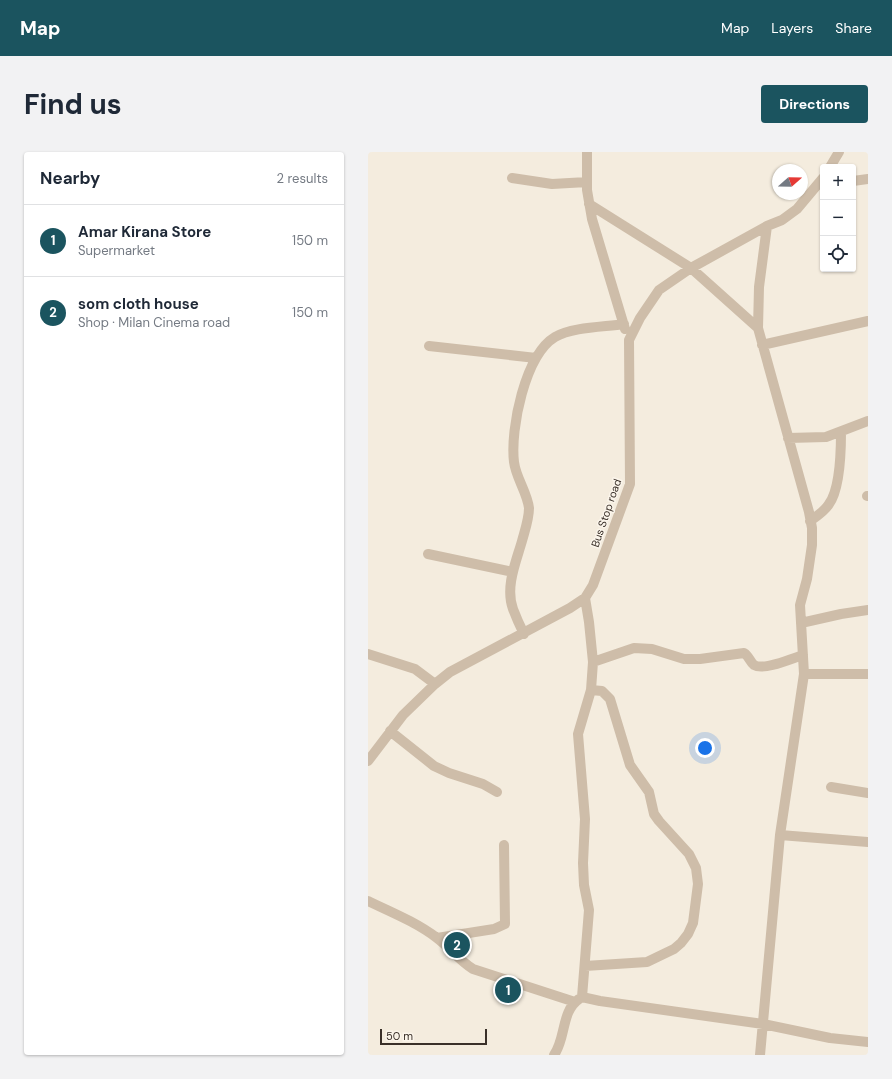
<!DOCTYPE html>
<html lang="en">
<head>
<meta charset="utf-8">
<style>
  body { margin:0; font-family:"DM Sans",sans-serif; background:#f2f2f3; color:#1f2937 }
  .controls { position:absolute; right:12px; top:12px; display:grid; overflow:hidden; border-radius:4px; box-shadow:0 1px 3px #0004 }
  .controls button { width:36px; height:36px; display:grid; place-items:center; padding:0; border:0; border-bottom:1px solid #e0e1e3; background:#fff; color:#1f2937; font:20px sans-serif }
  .compass { position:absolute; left:404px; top:12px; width:36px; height:36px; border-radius:50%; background:#fff; box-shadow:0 1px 3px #0004; rotate:70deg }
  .scale { position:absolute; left:12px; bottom:10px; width:107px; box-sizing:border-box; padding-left:4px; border:2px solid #3a3029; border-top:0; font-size:11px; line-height:14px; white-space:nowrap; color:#3a3029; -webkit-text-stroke:3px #fbf5eb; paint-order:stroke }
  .you { position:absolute; left:337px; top:596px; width:14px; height:14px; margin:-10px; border:3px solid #fff; border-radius:50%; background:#1a73e8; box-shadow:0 0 0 6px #1a73e833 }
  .badge { display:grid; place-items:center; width:26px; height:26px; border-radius:50%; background:#1b545f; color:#fff; font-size:13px; font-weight:700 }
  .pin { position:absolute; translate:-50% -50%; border:2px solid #fff; box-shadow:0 1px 4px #0006 }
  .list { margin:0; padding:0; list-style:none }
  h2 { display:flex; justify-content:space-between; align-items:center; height:52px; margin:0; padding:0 16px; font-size:17px }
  h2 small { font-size:13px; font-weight:400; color:#747a83 }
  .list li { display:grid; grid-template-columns:26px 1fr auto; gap:12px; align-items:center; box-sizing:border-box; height:72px; padding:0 16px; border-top:1px solid #e0e1e3 }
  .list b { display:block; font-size:15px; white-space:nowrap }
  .list p { margin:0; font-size:13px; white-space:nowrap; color:#747a83 }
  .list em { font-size:13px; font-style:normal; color:#747a83 }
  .icon { flex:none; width:22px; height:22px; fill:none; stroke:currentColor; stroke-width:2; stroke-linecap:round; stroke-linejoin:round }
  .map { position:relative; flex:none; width:500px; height:903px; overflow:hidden; border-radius:4px }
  header { display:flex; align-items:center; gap:24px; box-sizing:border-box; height:56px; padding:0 20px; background:#1b545f; color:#fff }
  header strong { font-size:19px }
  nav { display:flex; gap:22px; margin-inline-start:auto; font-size:14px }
  .intro { display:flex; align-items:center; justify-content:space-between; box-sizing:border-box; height:96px; padding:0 24px }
  h1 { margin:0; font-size:28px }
  .button { padding:10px 18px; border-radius:4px; background:#1b545f; color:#fff; font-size:14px; font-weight:700 }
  main { display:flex; gap:24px; padding:0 24px }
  aside { flex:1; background:#fff; border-radius:4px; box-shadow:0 1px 3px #0004 }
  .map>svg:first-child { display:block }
</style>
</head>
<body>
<header>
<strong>Map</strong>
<nav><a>Map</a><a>Layers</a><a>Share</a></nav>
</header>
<div class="intro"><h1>Find us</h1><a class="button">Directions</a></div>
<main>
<aside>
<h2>Nearby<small>2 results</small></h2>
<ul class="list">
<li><span class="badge">1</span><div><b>Amar Kirana Store</b><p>Supermarket</p></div><em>150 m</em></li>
<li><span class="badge">2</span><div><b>som cloth house</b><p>Shop · Milan Cinema road</p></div><em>150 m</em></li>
</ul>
</aside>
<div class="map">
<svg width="500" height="903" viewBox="0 0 500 903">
  <rect width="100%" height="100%" fill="#f4ecde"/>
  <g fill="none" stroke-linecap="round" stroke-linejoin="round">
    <!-- minor -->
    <path stroke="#cebda9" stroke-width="10" d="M219,0V38L224,67L257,177
      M462,15L471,0
      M144,26L184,32L219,30
      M485,29L500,27
      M221,52L323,116L390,176
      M394,193L500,169
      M61,194L168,206
      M420,286L458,285L500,269
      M499,344H500
      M442,369C449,364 457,359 461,352C472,337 473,299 473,280
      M60,402L145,420
      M217,446L221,470L225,510L223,538L210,582L217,667L215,711L216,733L221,758L214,845L232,849L395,872L462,886L500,890
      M433,471L473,462L500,458
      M156,482C152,474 148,465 145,457C137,435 148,410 154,389C157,378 161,367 161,356C159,340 148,326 146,310C142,277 157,203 187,185C204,175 236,175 256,172
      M0,502L47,517L67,532
      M225,510L266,496L284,497L316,507H332L376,501C381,504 382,510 386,513C396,519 425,506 435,503
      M436,522H500
      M22,579L66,614L81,621L115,632L129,640
      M0,609L35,563L67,532L82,520L202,456L217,446L225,433L262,332L261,188L272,166L291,138L323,116L399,74L414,68L429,57L455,26
      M463,635L500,641
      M412,683L500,690
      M0,749C23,760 48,770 69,786C82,796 91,808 105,817L207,850
      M69,786L126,777L137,772L136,693
      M217,814L279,810L306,797L313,791L320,782L325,771L330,732L328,716L321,702L291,669L286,662L281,640L262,613L242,547L234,539L223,538
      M186,903C198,887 193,859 211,847
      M392,903L412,683L436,522L432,453L439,427L444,393V376L441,360L390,176L391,135L399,74"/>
  </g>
  <g text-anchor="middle" stroke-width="3" stroke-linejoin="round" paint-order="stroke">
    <!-- street labels -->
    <g font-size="11" fill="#3a3029" stroke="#fbf5eb">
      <text transform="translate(238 361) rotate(-71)" y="4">Bus Stop road</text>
    </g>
  </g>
</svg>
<div class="controls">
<button>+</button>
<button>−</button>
<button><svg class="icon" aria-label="locate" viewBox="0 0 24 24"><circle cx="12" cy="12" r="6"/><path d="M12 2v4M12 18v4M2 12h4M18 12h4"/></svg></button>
</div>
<svg class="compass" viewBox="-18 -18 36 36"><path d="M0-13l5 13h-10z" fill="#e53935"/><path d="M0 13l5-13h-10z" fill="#747a83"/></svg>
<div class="scale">50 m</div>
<div class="you"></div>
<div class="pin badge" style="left:140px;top:838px">1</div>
<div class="pin badge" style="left:89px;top:793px">2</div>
</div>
</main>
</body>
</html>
